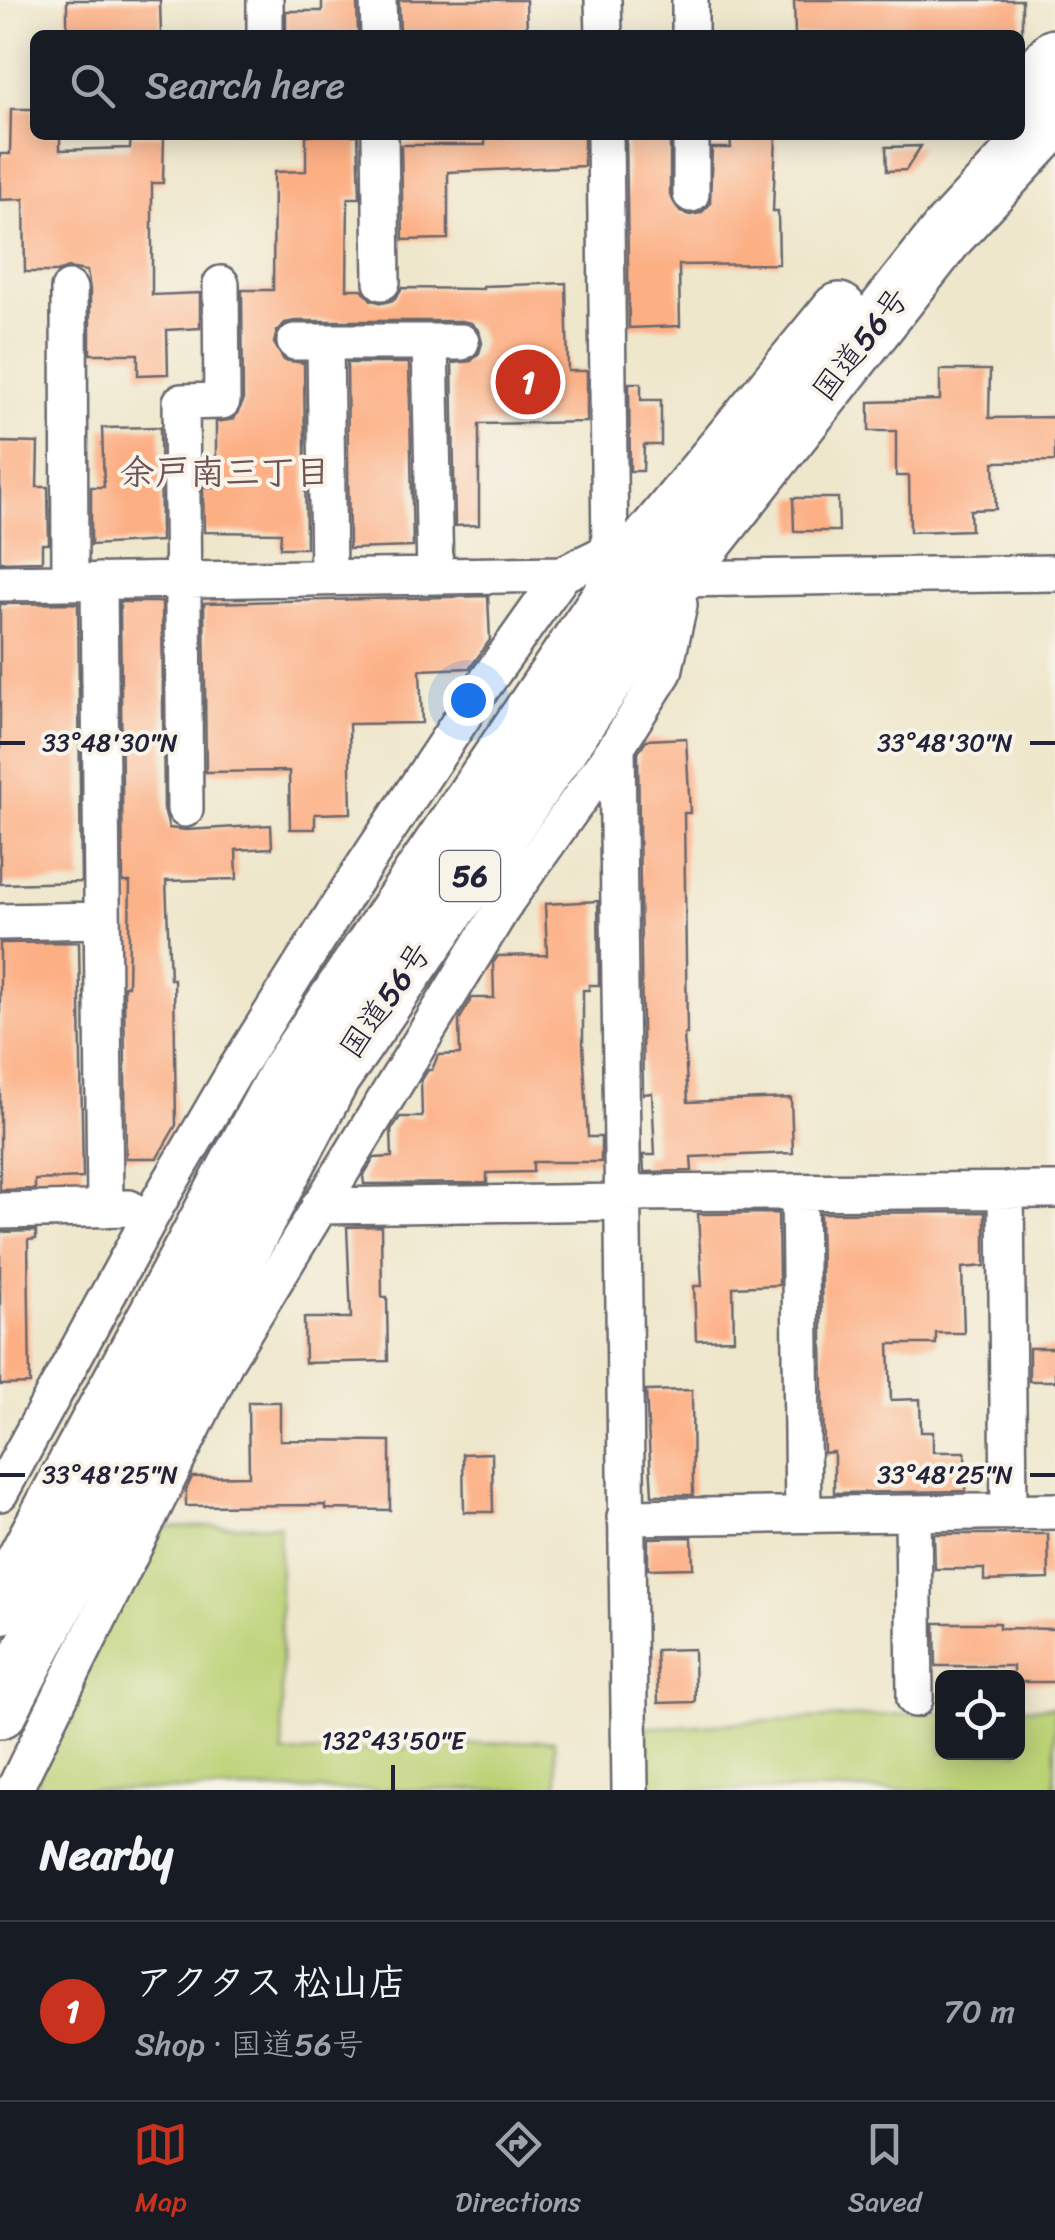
<!DOCTYPE html>
<html lang="en">
<head>
<meta charset="utf-8">
<style>
  body { margin:0; font-family:Sriracha,"Klee One",sans-serif; background:#20242c; color:#f1f3f6 }
  .controls { position:absolute; right:30px; bottom:30px; display:grid; overflow:hidden; border-radius:15px; box-shadow:0 5px 25px #0003 }
  .controls button { width:90px; height:90px; display:grid; place-items:center; padding:0; border:0; border-bottom:2px solid #363941; background:#171b24; color:#f1f3f6; font:50px sans-serif }
  .you { position:absolute; left:468px; top:700px; width:35px; height:35px; margin:-25px; border:8px solid #fff; border-radius:50%; background:#1a73e8; box-shadow:0 0 0 15px #1a73e833 }
  .badge { display:grid; place-items:center; width:65px; height:65px; border-radius:50%; background:#c8321e; color:#fff; font-size:32px; font-weight:700 }
  .pin { position:absolute; translate:-50% -50%; border:5px solid #fff; box-shadow:0 2px 10px #0006 }
  .list { margin:0; padding:0; list-style:none }
  h2 { display:flex; justify-content:space-between; align-items:center; height:130px; margin:0; padding:0 40px; font-size:42px }
  h2 small { font-size:32px; font-weight:400; color:#9ea1a6 }
  .list li { display:grid; grid-template-columns:65px 1fr auto; gap:30px; align-items:center; box-sizing:border-box; height:180px; padding:0 40px; border-top:2px solid #363941 }
  .list b { display:block; font-size:38px; white-space:nowrap }
  .list p { margin:0; font-size:32px; white-space:nowrap; color:#9ea1a6 }
  .list em { font-size:32px; font-style:normal; color:#9ea1a6 }
  .icon { flex:none; width:55px; height:55px; fill:none; stroke:currentColor; stroke-width:2; stroke-linecap:round; stroke-linejoin:round }
  .map { position:relative; flex:none; width:1055px; height:1790px; overflow:hidden }
  .search { position:absolute; background:#171b24; box-shadow:0 5px 25px #0003; left:30px; right:30px; top:30px; height:110px; display:flex; align-items:center; gap:25px; box-sizing:border-box; padding:0 35px; border-radius:15px; color:#9ea1a6; font-size:38px }
  .sheet { height:310px; background:#171b24 }
  nav { display:flex; justify-content:space-around; align-items:center; box-sizing:border-box; height:140px; border-top:2px solid #363941; background:#171b24; font-size:28px; color:#9ea1a6 }
  nav a { display:grid; justify-items:center; gap:5px }
  nav .on { color:#c8321e }
  .map>svg:first-child { display:block }
</style>
</head>
<body>
<div class="map">
<svg width="1055" height="1790" viewBox="0 0 1055 1790">
  <rect width="100%" height="100%" fill="#f7f3e8"/>
  <filter id="ink" filterUnits="userSpaceOnUse"><feTurbulence type="fractalNoise" baseFrequency=".01" numOctaves="2"/><feDisplacementMap in="SourceGraphic" scale="20" xChannelSelector="R" yChannelSelector="G"/><feConvolveMatrix kernelMatrix="1 2 1 2 8 2 1 2 1" color-interpolation-filters="sRGB"/></filter>
  <filter id="wash" filterUnits="userSpaceOnUse"><feTurbulence type="fractalNoise" baseFrequency=".0048" numOctaves="4" result="noise"/><feDisplacementMap in="SourceGraphic" scale="40" xChannelSelector="R" yChannelSelector="G"/><feGaussianBlur stdDeviation="2.25" result="paint"/><feColorMatrix in="noise" values="0 0 0 0 0 0 0 0 0 0 0 0 0 0 0 0 0 1.4 0 .05"/><feComposite in="paint" operator="in"/></filter>
  <g filter="url(#wash)">
    <rect width="100%" height="100%" fill="#efe7cc"/>
    <!-- green -->
    <path fill="#bbd276" stroke="#6e7a58" stroke-width="2.5" d="M279,1525L283,1754L554,1740L558,1790H37L38,1761L155,1528Z
      M1055,1707V1790H639L643,1728L942,1712V1752H1018V1708Z"/>
    <g id="blocks">
      <!-- building -->
      <path fill="#fdaf84" d="M67,0H160L161,35H67Z
        M322,0H357L358,35H286V11H322Z
        M399,0H526L527,35H400Z
        M794,0H1022V35H795Z
        M11,109H35V135H60V150L130,148L131,135H164L163,183H152V295L200,293V328L167,330L168,374L138,375V354H90V289L87,271L68,268L57,272H25L24,199L0,200V154H10Z
        M306,135H358L360,198H348L347,289H362L371,300L383,303L394,300L402,288L483,289V286L566,283L568,371H587V422L479,424V525L455,526L452,363L471,361L479,353L482,343L479,331L471,323L461,321H295L285,323L277,331L274,343L284,360L304,363L306,548H280L281,533L204,532L203,486L216,487V422L234,419L243,402L242,290H273L274,172L306,171Z
        M485,135H584V166L448,172V239L403,240L401,145H485Z
        M626,135H670V195L680,212L690,215L701,213L710,204L712,148H731L730,135H776L773,211H778L779,264L679,265L680,326L629,328Z
        M921,146L906,170L887,171L886,147Z
        M347,363H409L413,547L349,549Z
        M940,370H990L989,418L1055,417V461L994,462L996,509L970,510L971,530L910,532L909,476H896V431H869V402L940,400Z
        M629,383H641V400H661V445H644L643,471H630Z
        M160,427L161,541L91,545V487H104L102,428Z
        M0,442L38,443L37,487H48L49,544H42V561L0,562Z
        M793,498H838L839,531H794Z
        M488,596L490,640L470,668L420,670L422,723L349,724L351,813L315,814V829H290L289,771L206,772L204,603Z
        M120,602H162L164,809L169,828L186,830L271,825L272,848L236,850L237,879L166,881L170,979H174L176,1125L157,1158H126L124,986H128L130,882H123Z
        M78,603L81,882L0,884V604Z
        M686,738L690,813H684L687,1034H684L688,1102L791,1098L793,1153L691,1157L692,1171L644,1172L643,1155H655L652,1093L643,1094L638,752L646,740Z
        M598,901L599,985H589V990H583V1043L588,1137H601V1162H533V1172L487,1173V1183L364,1184L363,1176L374,1158L392,1157L391,1130L400,1117H422L421,1081L428,1070H432L438,1055L460,1054L459,1020L472,998H494L493,963L498,956L547,955L545,904Z
        M79,942L83,1178L35,1180V1189L0,1190V943Z
        M985,1212V1266L962,1268L964,1333H936V1344H889L891,1400L920,1399L921,1432H933V1452H965L966,1491L834,1493V1452L824,1453L820,1213Z
        M778,1213L779,1285L733,1287L734,1339L696,1340L694,1286H702L698,1214Z
        M381,1226L382,1297H387L388,1361L305,1363L304,1318H351L347,1227Z
        M36,1231V1239L28,1240L30,1384L0,1385V1232Z
        M1029,1348H1055V1381H1029Z
        M692,1390L693,1495H652L646,1391Z
        M248,1402H280V1440L390,1441V1510L325,1509V1505L186,1506V1490L192,1477L249,1476Z
        M492,1453L493,1512H464L463,1454Z
        M934,1534H1048L1049,1579L984,1581V1569H935Z
        M692,1537L693,1568L648,1569V1538Z
        M935,1623H999V1628L1055,1629V1682H1018V1678H1013V1666H936Z
        M694,1649L695,1702L658,1703L656,1650Z"/>
    </g>
  </g>
  <g filter="url(#ink)">
    <use href="#blocks" fill-opacity="0" stroke="#6a676e" stroke-width="2.5"/>
    <g fill="none" stroke-linecap="round" stroke-linejoin="round">
      <!-- street casing -->
      <g stroke="#6a676e" stroke-width="40">
        <path id="street" d="M378,0L379,35
          M603,0L604,35
          M690,0V35
          M265,35V0
          M380,135L382,282
          M605,135L610,551
          M691,135V194
          M69,289L70,582
          M295,342H461
          M325,342L328,577
          M430,342L435,576
          M99,581L105,1209
          M0,583L563,574
          M617,746L630,1790
          M185,809L181,402L222,401L221,284
          M0,922L102,920
          M1006,1190L1009,1512
          M799,1192L803,1514
          M624,1193L1055,1190
          M319,1206L623,1202
          M0,1211L129,1208
          M0,1493L155,1208L235,1071L358,875L482,688L563,574L610,551L637,557
          M913,1513L915,1699
          M625,1517L1055,1511
          M14,1790L227,1359L507,900L617,746L664,672L679,605L675,579L1055,573"/>
      </g>
      <!-- highway casing -->
      <g stroke="#6a676e" stroke-width="60">
        <path id="highway" d="M1020,98L1055,57
          M0,1606L285,1077L637,557L839,311
          M0,1710L332,1077L675,579L948,233L1055,118"/>
      </g>
      <!-- street -->
      <use href="#street" stroke="#fff" stroke-width="35"/>
      <!-- highway -->
      <use href="#highway" stroke="#fff" stroke-width="55"/>
    </g>
  </g>
  <!-- ticks -->
  <path fill="none" stroke="#22223b" stroke-width="4" d="M0,743H25M1030,743H1055M0,1475H25M1030,1475H1055M393,1765V1790"/>
  <g text-anchor="middle" stroke-width="8" stroke-linejoin="round" paint-order="stroke">
    <!-- shield labels -->
    <rect fill="#f7f3e8" stroke="#62616f" stroke-width="2.5" x="440" y="851" width="60" height="50" rx="8"/>
    <g font-size="30" font-weight="bold" fill="#22223b">
      <text x="470" y="886">56</text>
    </g>
    <!-- street labels -->
    <g font-size="32" fill="#22223b" stroke="#f7f3e8">
      <text transform="translate(860 344) rotate(-52)" y="11">国道56号</text>
      <text transform="translate(385 1000) rotate(-55)" y="11">国道56号</text>
    </g>
    <!-- neighbourhood labels -->
    <g font-size="35" font-weight="bold" fill="#6f5355" stroke="#f7f3e8">
      <text x="225" y="484">余戸南三丁目</text>
    </g>
  </g>
  <g font-size="25" text-anchor="middle" fill="#22223b" stroke="#f7f3e8" stroke-width="8" stroke-linejoin="round" paint-order="stroke">
    <text x="110" y="751">33°48'30"N</text>
    <text x="945" y="751">33°48'30"N</text>
    <text x="110" y="1483">33°48'25"N</text>
    <text x="945" y="1483">33°48'25"N</text>
    <text x="393" y="1749">132°43'50"E</text>
  </g>
</svg>
<div class="controls">
<button><svg class="icon" aria-label="locate" viewBox="0 0 24 24"><circle cx="12" cy="12" r="6"/><path d="M12 2v4M12 18v4M2 12h4M18 12h4"/></svg></button>
</div>
<div class="you"></div>
<div class="pin badge" style="left:528px;top:382px">1</div>
<div class="search"><svg class="icon" aria-label="search" viewBox="0 0 24 24"><circle cx="10" cy="10" r="6"/><path d="M15 15l6 6"/></svg>Search here</div>
</div>
<section class="sheet">
<h2>Nearby<small></small></h2>
<ul class="list">
<li><span class="badge">1</span><div><b>アクタス 松山店</b><p>Shop · 国道56号</p></div><em>70 m</em></li>
</ul>
</section>
<nav>
<a class="on"><svg class="icon" aria-label="map" viewBox="0 0 24 24"><path d="M3 6l6-2 6 2 6-2v14l-6 2-6-2-6 2zM9 4v14M15 6v14"/></svg>Map</a>
<a><svg class="icon" aria-label="directions" viewBox="0 0 24 24"><path d="M12 3l9 9-9 9-9-9zM9 14v-3h6M13 9l2 2-2 2"/></svg>Directions</a>
<a><svg class="icon" aria-label="saved" viewBox="0 0 24 24"><path d="M7 4h10v16l-5-4-5 4z"/></svg>Saved</a>
</nav>
</body>
</html>
